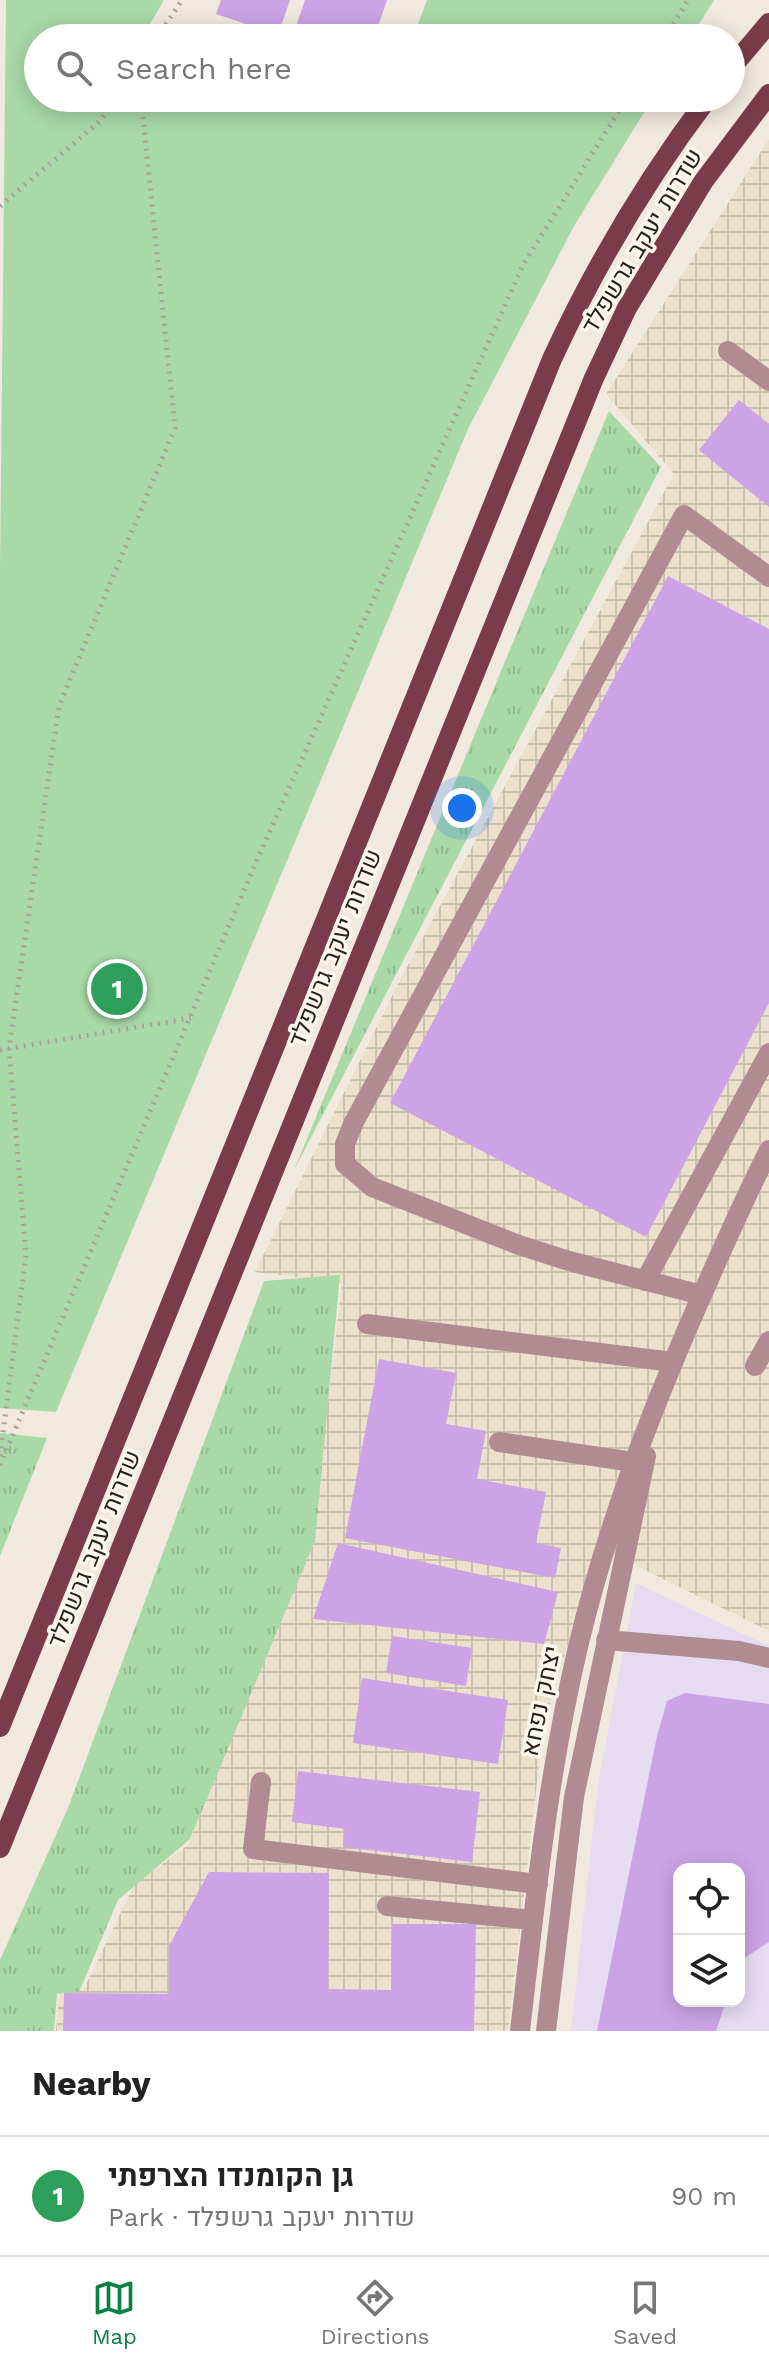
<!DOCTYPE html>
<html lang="en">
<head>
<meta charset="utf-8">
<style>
  body { margin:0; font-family:"Work Sans",Heebo,sans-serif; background:#f2f2f2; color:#222 }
  .controls { position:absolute; right:24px; bottom:24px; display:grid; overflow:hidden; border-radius:16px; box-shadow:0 4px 20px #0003 }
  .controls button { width:72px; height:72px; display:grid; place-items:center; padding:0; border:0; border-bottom:2px solid #e0e0e0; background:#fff; color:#222; font:40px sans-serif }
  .you { position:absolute; left:462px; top:808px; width:28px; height:28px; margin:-20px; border:6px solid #fff; border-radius:50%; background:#1a73e8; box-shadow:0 0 0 12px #1a73e833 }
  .badge { display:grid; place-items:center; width:52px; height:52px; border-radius:50%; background:#0b8043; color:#fff; font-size:26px; font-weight:700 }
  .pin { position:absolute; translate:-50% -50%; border:4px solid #fff; box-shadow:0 2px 8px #0006 }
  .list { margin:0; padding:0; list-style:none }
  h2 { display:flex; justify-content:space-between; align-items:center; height:104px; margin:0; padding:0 32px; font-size:34px }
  h2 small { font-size:26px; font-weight:400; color:#767676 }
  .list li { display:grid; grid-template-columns:52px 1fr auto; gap:24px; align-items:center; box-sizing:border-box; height:120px; padding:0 32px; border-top:2px solid #e0e0e0 }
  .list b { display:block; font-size:30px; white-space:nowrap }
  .list p { margin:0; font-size:26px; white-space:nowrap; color:#767676 }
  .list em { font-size:26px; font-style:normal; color:#767676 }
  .icon { flex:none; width:44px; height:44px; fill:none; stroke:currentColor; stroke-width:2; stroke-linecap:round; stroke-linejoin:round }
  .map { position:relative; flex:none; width:769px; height:2031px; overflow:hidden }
  .search { position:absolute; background:#fff; box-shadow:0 4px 20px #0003; left:24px; right:24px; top:24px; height:88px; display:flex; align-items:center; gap:20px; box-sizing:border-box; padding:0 28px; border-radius:44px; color:#767676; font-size:30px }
  .sheet { height:224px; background:#fff }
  nav { display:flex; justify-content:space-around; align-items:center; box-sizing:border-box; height:112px; border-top:2px solid #e0e0e0; background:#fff; font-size:22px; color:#767676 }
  nav a { display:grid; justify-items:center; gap:4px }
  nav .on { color:#0b8043 }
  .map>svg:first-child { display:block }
</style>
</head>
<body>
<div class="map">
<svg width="769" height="2031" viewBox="0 0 769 2031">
  <defs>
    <pattern id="industrial-grid" width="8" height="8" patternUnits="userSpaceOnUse" patternTransform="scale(2)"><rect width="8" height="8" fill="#ece0cd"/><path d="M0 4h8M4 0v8" fill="none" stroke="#cac0b0"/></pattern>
    <pattern id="grass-tufts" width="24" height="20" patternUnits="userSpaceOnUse" patternTransform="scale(2)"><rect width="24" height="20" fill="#a9d9a7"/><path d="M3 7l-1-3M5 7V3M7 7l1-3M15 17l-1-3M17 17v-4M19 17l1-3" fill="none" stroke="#91ba8f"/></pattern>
  </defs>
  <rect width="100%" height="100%" fill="#f1e9dd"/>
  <!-- commercial -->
  <path fill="#e5dcf1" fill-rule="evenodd" d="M636,1583L769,1646V2031H571L598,1784ZM679,1869H739V2001H679Z"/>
  <!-- industrial -->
  <path fill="url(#industrial-grid)" d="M769,139V1631L598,1547L544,1723L508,2031H56L59,1994L84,1989L134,1885L188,1845L313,1530L342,1283L255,1272L401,978L674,474L606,394Z"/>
  <!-- grass -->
  <path fill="url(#grass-tufts)" d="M609,411L661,467L294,1170Z
    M340,1275L315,1541L190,1839L118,1900L79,1992L57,1994L54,2031H0V1960L68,1808L264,1281Z
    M0,1433L47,1438L0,1556Z"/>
  <!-- green -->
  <path fill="#a9d9a7" d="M6,0H164L150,24L189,38H38V98H361L385,106L389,98H653L574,226L468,429L56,1412L0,1408V571Z
    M427,0H714L690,38H413Z"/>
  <!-- building -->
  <path fill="#cba3e6" d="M221,0H290L278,35L216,14Z
    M305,0H387L374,38H292Z
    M739,400L769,424V507L699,450Z
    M668,576L769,629V1003L646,1237L390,1103Z
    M379,1359L456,1373L446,1424L486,1431L477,1479L546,1492L536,1543L561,1548L555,1578L345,1538Z
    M338,1543L558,1592L544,1644L313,1619Z
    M392,1636L472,1648L466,1686L386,1673Z
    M362,1678L508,1700L498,1764L353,1743Z
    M685,1693L769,1704V1942L746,1957L739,1970V1869H679V2001H726L716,2031H597L657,1736L667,1701Z
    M298,1771L480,1792L472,1862L343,1847L345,1829L292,1822Z
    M209,1872L329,1873L328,1989L391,1990L392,1924H476L474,2031H63L64,1993L169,1994V1946Z"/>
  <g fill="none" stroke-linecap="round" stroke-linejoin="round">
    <!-- path -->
    <path stroke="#aaa39a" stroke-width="5" stroke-dasharray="2 6" stroke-linecap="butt" d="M157,38L182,0
      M665,38L688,0
      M0,206L100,121L115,98
      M0,1050L191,1018
      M0,1456L26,1254L9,1048L59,706L175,428L141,98
      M0,1465L256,862L523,265L627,98"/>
    <!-- minor -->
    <path stroke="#b18b92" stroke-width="20" d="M728,351L769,381
      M645,1281L769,1053
      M702,1295L569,1261L519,1245L372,1187L345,1164V1144L354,1122L684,515L769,577
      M367,1324L673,1362
      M755,1366L769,1341
      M499,1442L633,1462
      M606,1640L739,1651L769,1658
      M261,1782L253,1849L538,1884
      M387,1906L533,1920
      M520,2031C535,1902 548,1774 578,1647C606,1529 649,1416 698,1304C721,1252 743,1201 769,1150
      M546,2031L574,1797L646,1456"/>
    <!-- major -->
    <path stroke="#7a3c4b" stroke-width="20" d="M731,68L769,23
      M0,1727L552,359C595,266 646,180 708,98
      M0,1848L594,378L627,308L703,182L769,94"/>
  </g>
  <g text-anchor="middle" stroke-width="7" stroke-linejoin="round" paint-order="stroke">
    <!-- street labels -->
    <g font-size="24" fill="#25221e" stroke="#fef6ea">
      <text transform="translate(642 241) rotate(-59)" y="8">שדרות יעקב גרשפלד</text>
      <text transform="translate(335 948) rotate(-68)" y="8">שדרות יעקב גרשפלד</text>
      <text transform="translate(94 1549) rotate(-68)" y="8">שדרות יעקב גרשפלד</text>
      <text transform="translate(541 1701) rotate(-78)" y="8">יצחק נפחא</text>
    </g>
  </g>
</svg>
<div class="controls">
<button><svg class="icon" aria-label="locate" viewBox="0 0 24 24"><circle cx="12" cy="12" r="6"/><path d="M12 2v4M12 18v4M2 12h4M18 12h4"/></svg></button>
<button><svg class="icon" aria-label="layers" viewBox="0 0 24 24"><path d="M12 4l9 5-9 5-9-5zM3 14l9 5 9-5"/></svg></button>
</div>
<div class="you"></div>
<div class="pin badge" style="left:117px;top:989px;background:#2e9e5b">1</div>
<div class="search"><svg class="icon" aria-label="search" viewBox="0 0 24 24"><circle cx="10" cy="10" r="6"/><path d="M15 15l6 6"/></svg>Search here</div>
</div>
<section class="sheet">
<h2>Nearby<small></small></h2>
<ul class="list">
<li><span class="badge" style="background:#2e9e5b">1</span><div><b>גן הקומנדו הצרפתי</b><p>Park · שדרות יעקב גרשפלד</p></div><em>90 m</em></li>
</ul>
</section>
<nav>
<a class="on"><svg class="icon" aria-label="map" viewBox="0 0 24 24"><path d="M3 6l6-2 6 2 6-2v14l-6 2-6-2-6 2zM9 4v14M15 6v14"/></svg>Map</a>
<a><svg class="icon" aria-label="directions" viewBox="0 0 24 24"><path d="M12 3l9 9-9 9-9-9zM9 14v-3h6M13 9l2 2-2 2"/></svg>Directions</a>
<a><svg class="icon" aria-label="saved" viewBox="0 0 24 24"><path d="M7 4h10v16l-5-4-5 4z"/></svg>Saved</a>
</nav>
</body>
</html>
